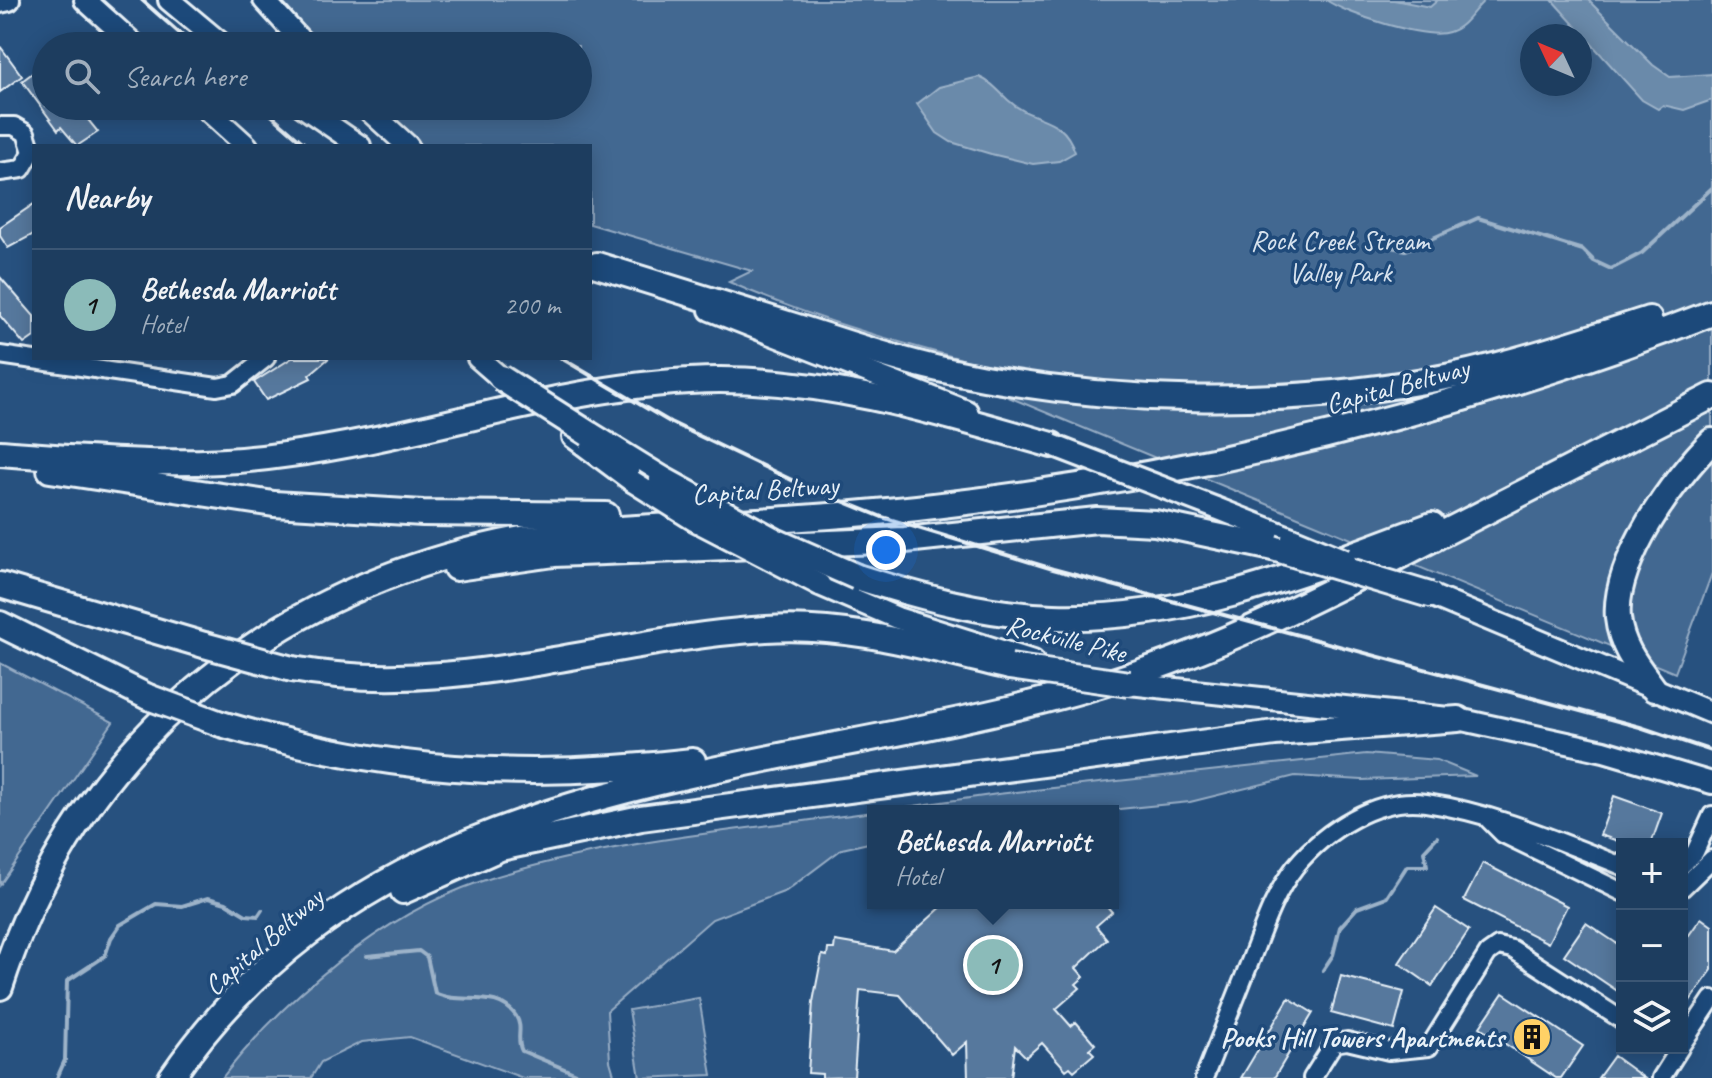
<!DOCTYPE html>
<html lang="en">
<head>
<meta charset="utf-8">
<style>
  body { margin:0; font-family:Caveat,sans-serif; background:#2a4868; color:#f1f3f6 }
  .controls { position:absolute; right:24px; bottom:24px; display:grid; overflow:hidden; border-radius:0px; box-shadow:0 4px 20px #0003 }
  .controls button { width:72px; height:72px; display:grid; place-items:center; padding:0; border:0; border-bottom:2px solid #3b5674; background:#1d3d5f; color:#f1f3f6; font:40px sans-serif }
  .compass { position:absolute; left:1520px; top:24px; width:72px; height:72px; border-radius:50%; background:#1d3d5f; box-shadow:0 4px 20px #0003; rotate:314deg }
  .you { position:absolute; left:886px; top:550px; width:28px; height:28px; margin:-20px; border:6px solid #fff; border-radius:50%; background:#1a73e8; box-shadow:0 0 0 12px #1a73e833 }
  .badge { display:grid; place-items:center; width:52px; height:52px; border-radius:50%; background:#8bbbb9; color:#111; font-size:26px; font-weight:700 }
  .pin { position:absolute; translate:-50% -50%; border:4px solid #fff; box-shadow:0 2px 8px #0006 }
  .popup { position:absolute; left:867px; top:805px; width:252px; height:104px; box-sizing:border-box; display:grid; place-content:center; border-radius:0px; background:#1d3d5f; filter:drop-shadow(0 2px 6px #0005); font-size:26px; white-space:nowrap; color:#a0aebd }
  .popup b { font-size:30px; color:#f1f3f6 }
  .popup::after { content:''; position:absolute; left:50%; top:100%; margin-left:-16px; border:16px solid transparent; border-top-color:#1d3d5f }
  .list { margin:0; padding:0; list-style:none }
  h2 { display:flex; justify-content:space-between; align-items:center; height:104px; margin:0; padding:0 32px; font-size:34px }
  h2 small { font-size:26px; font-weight:400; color:#a0aebd }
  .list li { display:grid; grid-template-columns:52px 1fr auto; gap:24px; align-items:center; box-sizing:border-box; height:112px; padding:0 32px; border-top:2px solid #3b5674 }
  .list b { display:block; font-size:30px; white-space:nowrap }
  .list p { margin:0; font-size:26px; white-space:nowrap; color:#a0aebd }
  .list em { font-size:26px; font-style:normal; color:#a0aebd }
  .icon { flex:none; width:44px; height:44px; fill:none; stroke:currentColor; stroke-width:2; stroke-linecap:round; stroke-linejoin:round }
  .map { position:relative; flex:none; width:1712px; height:1078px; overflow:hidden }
  .search { position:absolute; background:#1d3d5f; box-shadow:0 4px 20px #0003; left:32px; top:32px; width:560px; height:88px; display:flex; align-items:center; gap:20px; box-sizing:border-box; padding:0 28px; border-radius:44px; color:#a0aebd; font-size:30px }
  .panel { position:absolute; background:#1d3d5f; box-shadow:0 4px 20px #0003; left:32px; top:144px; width:560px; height:216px; border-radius:0px }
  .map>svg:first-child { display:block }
</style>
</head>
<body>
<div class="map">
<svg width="1712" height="1078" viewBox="0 0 1712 1078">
  <rect width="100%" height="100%" fill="#27517f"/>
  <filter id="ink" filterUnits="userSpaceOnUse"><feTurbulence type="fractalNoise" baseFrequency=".0125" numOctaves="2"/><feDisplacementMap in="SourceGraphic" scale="16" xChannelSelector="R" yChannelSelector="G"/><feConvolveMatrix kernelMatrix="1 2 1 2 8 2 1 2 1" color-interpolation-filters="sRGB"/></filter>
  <g filter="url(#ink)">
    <!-- green -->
    <path fill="#436891" stroke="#96acc4" stroke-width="2" fill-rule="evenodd" d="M265,0H1712V573L1675,673L994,391L997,368C906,345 815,320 729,282L752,271L590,224V146H399L350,106H578V46H295ZM1532,36H1580V84H1532Z
      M0,663L113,722L0,885Z
      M1366,754L1437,760L1476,776L1362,780L1295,776L1190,802L1099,811H878L998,794Z
      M873,812V842L842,849L786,891L712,919L607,1011L610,1061L615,1078H523L410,1037L362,1042L321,1062L311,1078H222C284,998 382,915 479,882C605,840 742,830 873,812Z
      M699,998L712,1075L640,1078L629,1010Z"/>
    <!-- water -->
    <path fill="#6b8aaa" stroke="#9db3c9" stroke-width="2" d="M1326,0H1394L1430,7L1438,0H1485C1472,11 1466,27 1449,32C1426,40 1346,14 1326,0Z
      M1552,0H1588L1653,65L1670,77L1712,74V100L1684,110L1663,105L1658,109L1642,100Z
      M979,77C993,83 997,90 1008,100C1034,124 1062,113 1075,152L1059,161L1033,164L991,154L951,142L937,133L917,104L939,87Z"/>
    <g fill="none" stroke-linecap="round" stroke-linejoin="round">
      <!-- stream -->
      <path stroke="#9db3c9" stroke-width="4" d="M1377,244L1406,250L1478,218L1583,250L1594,261L1611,269L1642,253L1712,188
        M367,956L419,951L427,957L435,993C460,1006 497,988 516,1016C524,1029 515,1038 522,1051L586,1078
        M1323,970L1333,955L1340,927L1357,908L1387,897L1407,866H1427L1424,851L1437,837
        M57,1078L65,1060L67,981L105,956L111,938L120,925L156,904L182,906L208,898L226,903L246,915L258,916L262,910"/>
    </g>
    <!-- building -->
    <path fill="#57789d" stroke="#e8f1f8" stroke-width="2" d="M0,46L22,76L0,92Z
      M46,63V106H77L98,132L77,146L61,127L58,130L22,81Z
      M34,204V234L8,248L0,236V227Z
      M0,277L34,316V337L24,344L0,316Z
      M292,358H329L309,375L311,378L266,400L254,382Z
      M1614,796L1662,813L1651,844H1627L1600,835Z
      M1483,863L1567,906L1548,943L1464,900Z
      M946,903H1104L1112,912L1096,926L1107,939L1076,968L1084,977L1076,984L1080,988L1056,1009L1071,1026L1076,1022L1095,1044L1089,1049L1094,1054L1074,1071L1070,1067L1066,1070L1042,1043L1026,1057L1015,1046L1011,1078H968L967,1042L952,1055L900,995L860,990L854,1077L822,1078V1074L808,1073L813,1002L822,955L827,956L828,949H834L835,941L893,951Z
      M1436,908L1469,930L1432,986L1399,963Z
      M1701,918L1712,926V970L1682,1012V945Z
      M1586,923L1622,947V994L1564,955Z
      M1341,976L1404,992L1394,1030L1331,1013Z
      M1503,993L1583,1046L1561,1078H1556L1480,1027Z
      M1289,998L1313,1013L1274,1078H1241Z
      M1614,1056L1644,1078H1598Z"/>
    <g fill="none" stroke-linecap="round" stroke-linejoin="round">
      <!-- minor casing -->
      <g stroke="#e8f1f8" stroke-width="22">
        <path id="minor" d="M0,126H14L26,133L32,152L22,169L0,172
          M0,355L217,387L233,384L266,358
          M1488,819L1503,834L1622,892
          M1682,865L1695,852L1712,815
          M1682,888L1712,859
          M1682,1044L1712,999
          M1204,1078C1220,1038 1235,999 1251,959C1263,928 1274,894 1295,867C1325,830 1378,796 1426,803C1495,813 1558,841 1622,866
          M1312,1078L1334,1043L1347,1041L1389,1051L1429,1047L1488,953L1498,946L1512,949L1622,1020
          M1661,1078L1680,1048"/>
      </g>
      <!-- major casing -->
      <g stroke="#e8f1f8" stroke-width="26">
        <path id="major" d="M85,0L136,46
          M169,0L224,46
          M264,0L306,46
          M0,2L9,0
          M203,106L247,146
          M302,106L360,146
          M364,106L408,146
          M710,310L967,411
          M478,358L501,378
          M573,437L632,481
          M1216,508L1292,538
          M820,585L897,618L1033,661
          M1430,595L1712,713
          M1129,684L1458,719L1604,751L1712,783"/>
      </g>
      <!-- highway casing -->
      <g stroke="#e8f1f8" stroke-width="30">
        <path id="highway" d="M597,265C662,285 728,305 794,326C842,341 889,358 939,369C1105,405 1283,409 1451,376C1518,362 1584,340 1649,319
          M589,434L662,479
          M0,453C95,460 189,469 284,455C430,436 572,381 720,380C836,380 942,414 1052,445
          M50,470L274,504L423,513L606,515
          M456,568L554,554L905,540L1097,520L1155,523L1273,548
          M857,577C921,597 986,615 1054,617C1188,621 1309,571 1432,525
          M0,585L204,645
          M0,624L148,697
          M292,669C458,699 602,639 766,629C848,623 931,649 1010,667
          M1654,689C1638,667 1621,647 1618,618C1613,562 1674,478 1712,441
          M221,724C385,772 523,781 693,761
          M403,891L500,848L641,818L1275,733L1458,719
          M0,987C84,728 289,573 556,533C676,525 797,521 917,508C1190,478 1456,412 1712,313
          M171,1078C398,748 800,785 1138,673C1245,637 1344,585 1444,533C1533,487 1623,442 1712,396"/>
      </g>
      <!-- minor -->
      <use href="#minor" stroke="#1f4a7a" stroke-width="16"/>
      <!-- major -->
      <use href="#major" stroke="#1f4a7a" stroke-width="20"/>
      <!-- highway -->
      <use href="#highway" stroke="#1f4a7a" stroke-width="24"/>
      <!-- rail -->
      <path stroke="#e8f1f8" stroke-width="4" d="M142,0L194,46
        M261,106L307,146
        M561,358L670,422L800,484L882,517L1053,569L1640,727L1712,751"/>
      <!-- major-bridge casing -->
      <g stroke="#e8f1f8" stroke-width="26" stroke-linecap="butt">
        <path id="major-bridge" d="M1052,445L1216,508
          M632,481L694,520L820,585
          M1292,538L1345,560"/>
      </g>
      <!-- highway-bridge casing -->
      <g stroke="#e8f1f8" stroke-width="30" stroke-linecap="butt">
        <path id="highway-bridge" d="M501,378L589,434
          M662,479L775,541L857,577
          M1273,548L1430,595
          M204,645L292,669
          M1010,667L1129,684
          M148,697L221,724"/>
      </g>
      <!-- major-bridge -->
      <use href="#major-bridge" stroke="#1f4a7a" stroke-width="20"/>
      <!-- highway-bridge -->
      <use href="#highway-bridge" stroke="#1f4a7a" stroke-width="24"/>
    </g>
  </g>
  <!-- icons -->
  <defs>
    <g id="building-disc" transform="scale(2)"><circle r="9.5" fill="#ffd166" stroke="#1f4a7a"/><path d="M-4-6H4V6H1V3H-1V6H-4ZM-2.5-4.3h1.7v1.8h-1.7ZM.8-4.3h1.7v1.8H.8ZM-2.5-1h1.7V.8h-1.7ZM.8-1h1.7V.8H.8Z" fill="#111"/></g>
  </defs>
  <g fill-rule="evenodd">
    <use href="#building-disc" x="1532" y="1037"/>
  </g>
  <g text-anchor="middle" stroke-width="7" stroke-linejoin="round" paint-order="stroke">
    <!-- park labels -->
    <g font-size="28" fill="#d8e3ee" stroke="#1f4a7a">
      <text x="1340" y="250">Rock Creek Stream<tspan x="1340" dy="32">Valley Park</tspan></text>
    </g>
    <!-- street labels -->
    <g font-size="28" fill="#e8f1f8" stroke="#1f4a7a">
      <text transform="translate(1397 385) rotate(-15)" y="10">Capital Beltway</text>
      <text transform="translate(765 489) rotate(-4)" y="10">Capital Beltway</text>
      <text transform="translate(1066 638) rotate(14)" y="10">Rockville Pike</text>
      <text transform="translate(263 941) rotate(-41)" y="10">Capital Beltway</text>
    </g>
    <!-- poi labels -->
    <g font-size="28" font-weight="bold" fill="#e8f1f8" stroke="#1f4a7a" text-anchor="end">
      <text x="1504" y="1047">Pooks Hill Towers Apartments</text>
    </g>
  </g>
</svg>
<div class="controls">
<button>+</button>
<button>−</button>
<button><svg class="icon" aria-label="layers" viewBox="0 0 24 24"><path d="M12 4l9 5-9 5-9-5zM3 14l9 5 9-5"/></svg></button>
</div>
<svg class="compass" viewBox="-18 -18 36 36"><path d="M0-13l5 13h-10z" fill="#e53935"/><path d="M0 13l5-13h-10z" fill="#a0aebd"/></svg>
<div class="you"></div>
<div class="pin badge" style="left:993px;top:965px">1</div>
<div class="popup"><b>Bethesda Marriott</b>Hotel</div>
<div class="search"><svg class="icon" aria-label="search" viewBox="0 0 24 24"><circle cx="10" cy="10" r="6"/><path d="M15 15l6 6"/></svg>Search here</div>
<section class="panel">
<h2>Nearby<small></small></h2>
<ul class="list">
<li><span class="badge">1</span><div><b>Bethesda Marriott</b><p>Hotel</p></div><em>200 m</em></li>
</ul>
</section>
</div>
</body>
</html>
